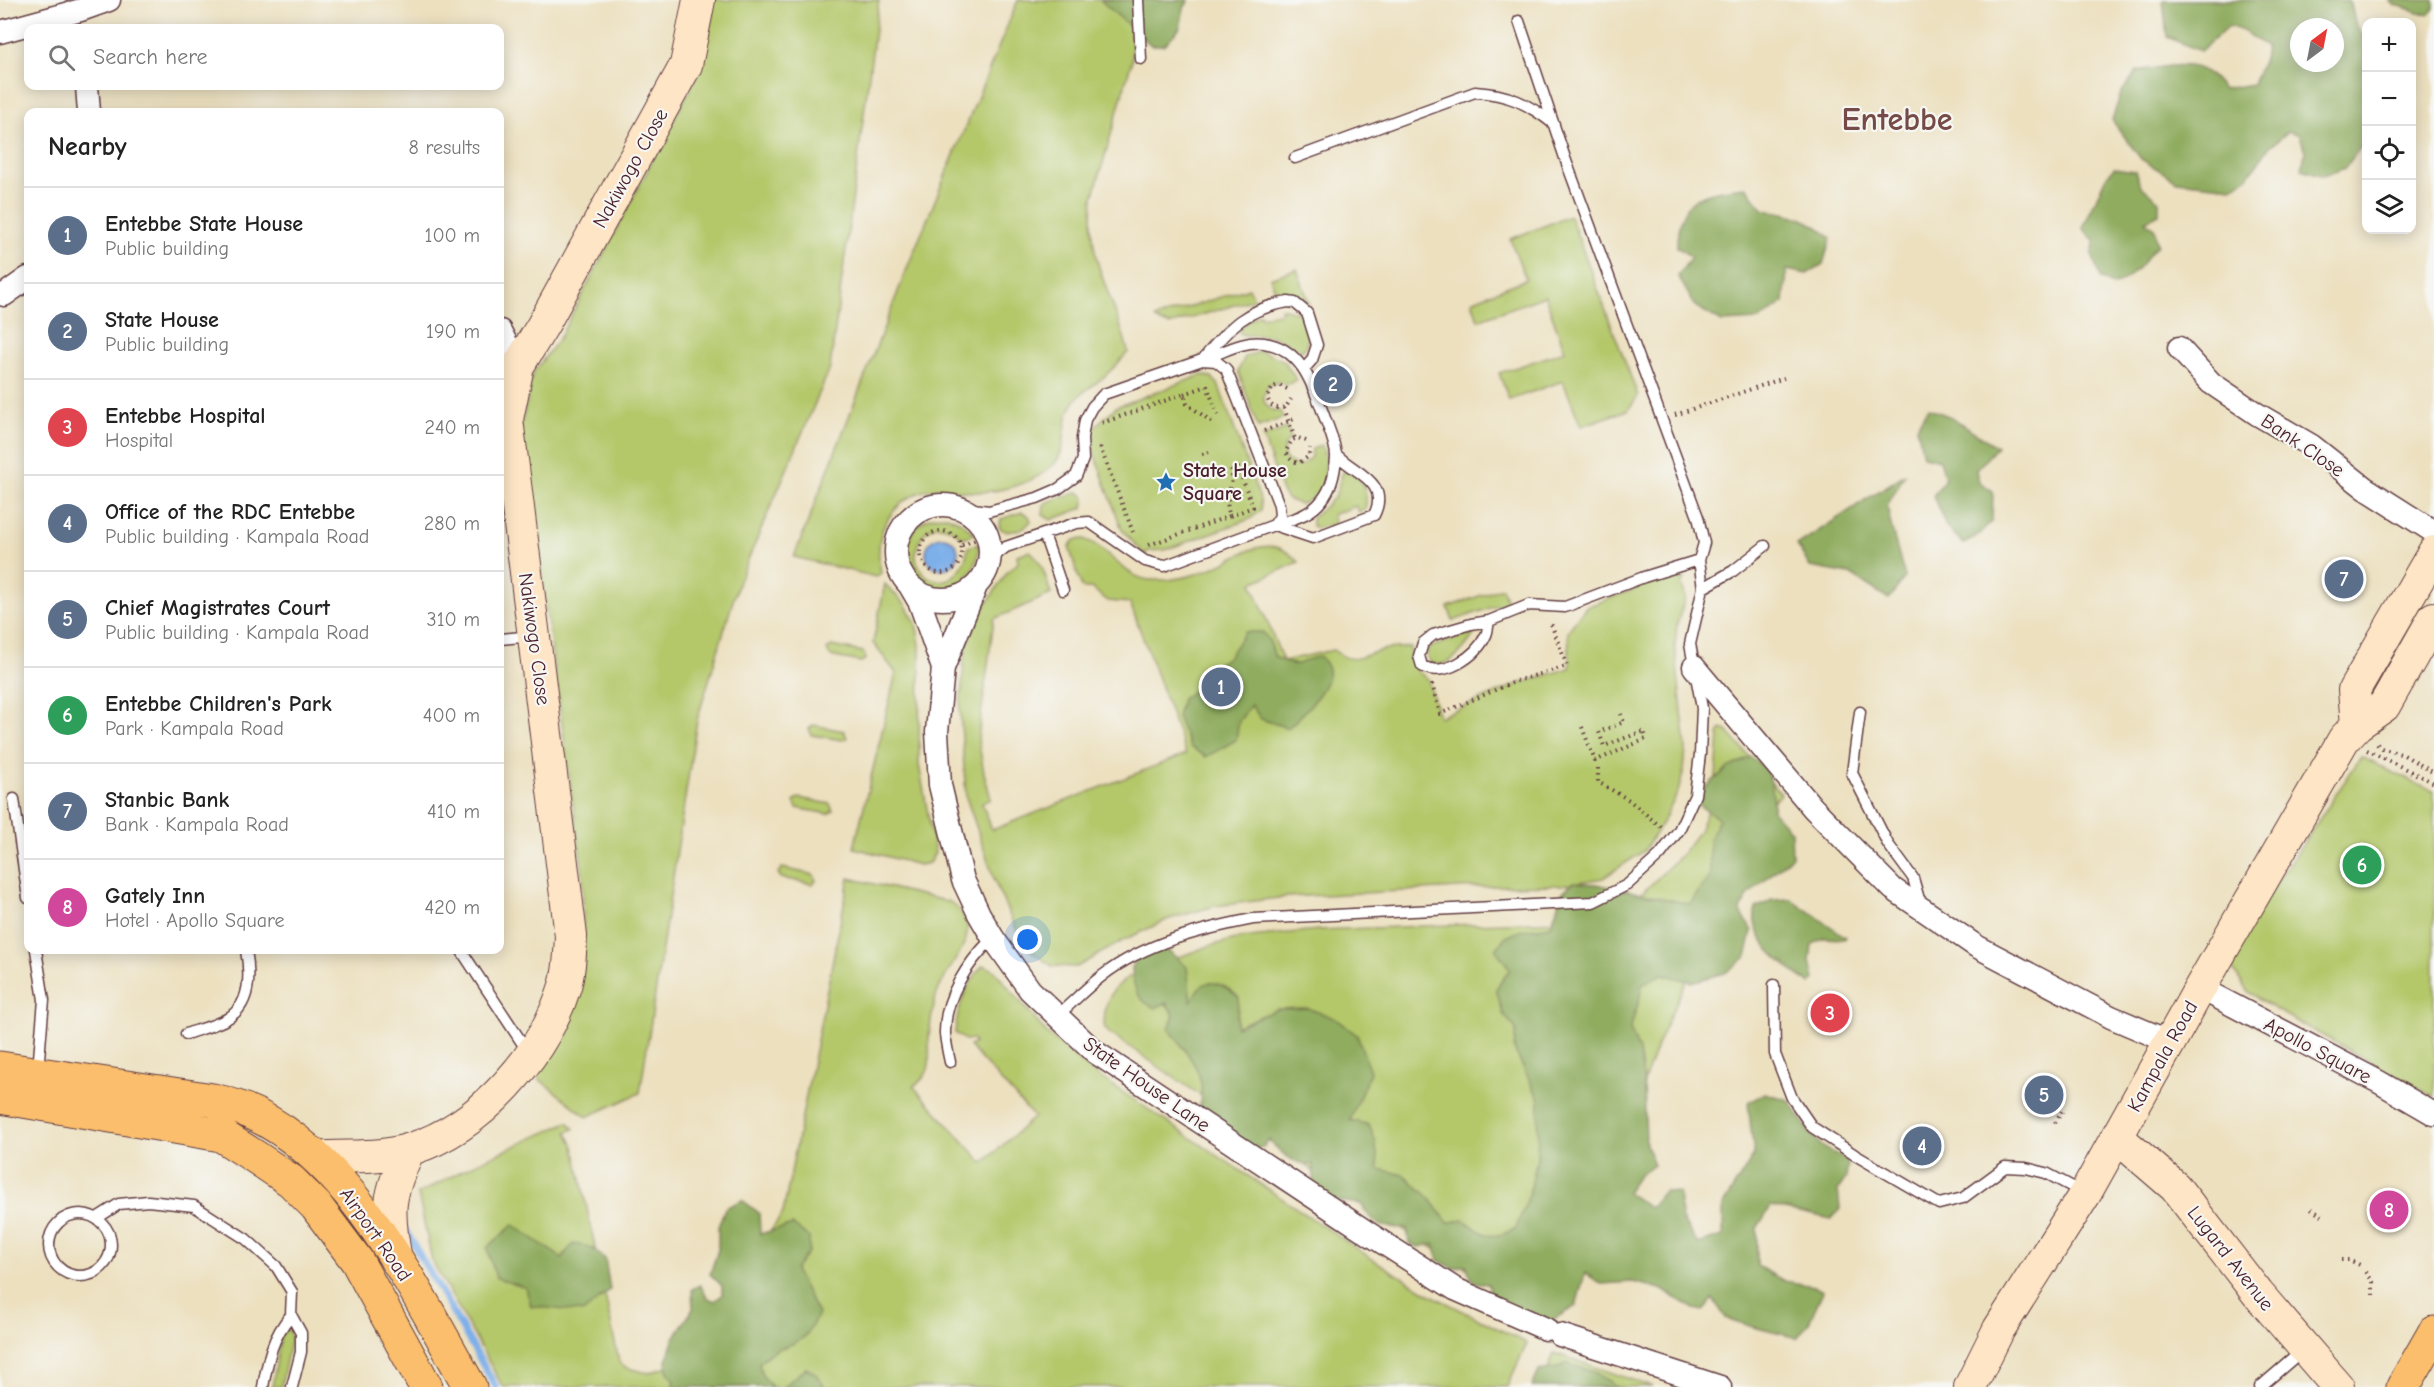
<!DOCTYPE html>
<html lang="en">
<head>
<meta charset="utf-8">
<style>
  body { margin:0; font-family:"Comic Neue",sans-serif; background:#f6f6f6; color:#222 }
  .controls { position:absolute; right:18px; top:18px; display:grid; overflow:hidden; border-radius:12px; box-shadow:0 3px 15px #0003 }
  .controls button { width:54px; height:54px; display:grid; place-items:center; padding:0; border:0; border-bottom:2px solid #e0e0e0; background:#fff; color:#222; font:30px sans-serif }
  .compass { position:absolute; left:2290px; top:18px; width:54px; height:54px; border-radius:50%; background:#fff; box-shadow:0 3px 15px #0003; rotate:32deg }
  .you { position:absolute; left:1028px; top:940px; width:21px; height:21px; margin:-15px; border:4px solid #fff; border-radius:50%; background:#1a73e8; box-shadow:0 0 0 9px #1a73e833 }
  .badge { display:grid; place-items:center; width:39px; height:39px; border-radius:50%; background:#d93025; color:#fff; font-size:20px; font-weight:700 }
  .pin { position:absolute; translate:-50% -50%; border:3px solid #fff; box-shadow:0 2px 6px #0006 }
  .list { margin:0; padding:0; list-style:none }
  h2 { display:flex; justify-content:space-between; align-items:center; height:78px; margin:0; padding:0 24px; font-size:26px }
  h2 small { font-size:20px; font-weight:400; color:#767676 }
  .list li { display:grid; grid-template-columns:39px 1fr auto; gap:18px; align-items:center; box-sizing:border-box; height:96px; padding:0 24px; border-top:2px solid #e0e0e0 }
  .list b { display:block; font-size:22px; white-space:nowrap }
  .list p { margin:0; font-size:20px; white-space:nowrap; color:#767676 }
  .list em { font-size:20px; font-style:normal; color:#767676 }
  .icon { flex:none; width:33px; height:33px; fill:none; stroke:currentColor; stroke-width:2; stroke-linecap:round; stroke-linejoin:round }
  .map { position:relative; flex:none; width:2434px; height:1387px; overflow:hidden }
  .search { position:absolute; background:#fff; box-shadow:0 3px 15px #0003; left:24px; top:24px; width:480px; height:66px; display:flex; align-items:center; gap:15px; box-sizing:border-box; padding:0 21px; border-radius:12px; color:#767676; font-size:22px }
  .panel { position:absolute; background:#fff; box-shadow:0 3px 15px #0003; left:24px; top:108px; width:480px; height:846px; border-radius:12px }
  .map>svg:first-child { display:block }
</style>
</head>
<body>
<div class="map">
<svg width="2434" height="1387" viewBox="0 0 2434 1387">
  <rect width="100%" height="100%" fill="#f6f6f2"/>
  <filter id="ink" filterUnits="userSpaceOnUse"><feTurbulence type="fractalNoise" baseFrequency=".0167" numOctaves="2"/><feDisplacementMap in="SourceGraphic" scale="12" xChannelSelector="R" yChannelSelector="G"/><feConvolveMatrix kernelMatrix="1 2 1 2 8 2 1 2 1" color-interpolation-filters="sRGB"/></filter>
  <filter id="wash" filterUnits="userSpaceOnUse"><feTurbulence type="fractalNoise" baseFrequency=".008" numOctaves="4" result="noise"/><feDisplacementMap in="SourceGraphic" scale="24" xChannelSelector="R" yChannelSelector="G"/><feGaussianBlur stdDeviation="1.35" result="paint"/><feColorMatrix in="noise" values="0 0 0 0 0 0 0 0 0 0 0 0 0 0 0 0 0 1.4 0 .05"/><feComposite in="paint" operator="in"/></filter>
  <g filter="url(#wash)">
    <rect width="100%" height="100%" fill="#ece0bf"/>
    <!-- green -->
    <path fill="#b4c86b" stroke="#7f744b" stroke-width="1.5" d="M711,0H879L830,368L739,581L697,720L640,1093L587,1117L539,1079L537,1074L565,1032L579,996L583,967V876L521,428L533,373L560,337L700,70L712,18Z
      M1018,0H1131L1132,60L1093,198C1092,213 1091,229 1094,245C1099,280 1120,315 1128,352C1121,360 1114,368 1106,375C1093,387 1078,392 1070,409C1061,430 1069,452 1050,468C1032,483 1005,491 981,492C966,493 951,488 936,489C905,491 879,519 879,550C878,558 880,566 881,573L876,577L794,557L910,261Z
      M1570,216L1638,396L1628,410L1581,426L1563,381L1509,400L1499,373L1565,351L1545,296L1478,320L1472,301L1526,279L1510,239Z
      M1297,269L1309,303L1298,296H1278L1270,278Z
      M1249,288L1254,299L1169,325L1161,323L1155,318Z
      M1281,308L1300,313C1306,324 1313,341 1302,351L1272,336L1243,335L1239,332C1241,324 1253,317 1260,314L1262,317L1282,312Z
      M1261,351L1283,360L1297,380L1286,385L1278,382L1268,386L1263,397C1265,406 1271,412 1280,411L1283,418L1258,427L1238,371L1245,357Z
      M1202,375L1211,377L1218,384L1260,499L1261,510L1250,519L1165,550L1148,551L1145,555L1122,530L1093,450L1091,430L1116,407Z
      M1287,428L1291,438C1277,450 1284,466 1302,465L1311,457L1312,449L1322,445C1329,469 1328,497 1299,504L1287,499L1282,492L1263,437Z
      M1349,471C1363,479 1369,493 1365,509L1359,512L1356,506L1332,515L1335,524L1317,528L1312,526V518L1335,497L1343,472Z
      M1079,492L1085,498L1083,508L1051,520L1043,515L1044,505L1047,502Z
      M1022,512L1029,516L1031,521C1023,530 1008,536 999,527L1001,519Z
      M947,516L961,522L975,534L962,538C954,529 944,524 933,527C926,530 923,534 920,540C900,575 958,607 968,547L979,544C979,557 975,569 966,578C922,618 882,539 929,518C934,516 941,516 947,516Z
      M1084,539C1109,548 1125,580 1153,580C1172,581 1194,576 1212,568C1231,561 1254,542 1276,547C1286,549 1292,556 1299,562L1252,583L1283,661L1333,650C1355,666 1359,656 1382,650C1391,648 1402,648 1411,647C1408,661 1416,672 1428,679L1439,717L1518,684L1570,668L1568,631L1586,607L1655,582L1684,579L1681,585L1684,590L1685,598L1677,624L1675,647L1686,748L1684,770L1678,792L1665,818L1644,851L1603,878L1562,885L1498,886L1286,897L1215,906L1169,919L1124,940L1077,967L1052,966L1031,951L1019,935L998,890L966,797L960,709L965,650L978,616L1008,571L1018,563L1017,555L1030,551C1043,561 1046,580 1051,594L994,619L978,739L984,773L991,799L982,803L992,830L1186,754L1130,603L1108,601L1091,588H1082L1069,547L1074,540Z
      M885,584L905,604L916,623L920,645L919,765L935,853L929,863L919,865L854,848L896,673L873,643Z
      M1502,588L1507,602L1453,621L1448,607Z
      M1473,632L1474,634C1466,647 1448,671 1431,663L1427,657V651L1431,647Z
      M831,646L863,652L866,659L861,662L830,656L827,650Z
      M813,725L844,731L847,738L842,740L812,735L809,729Z
      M1722,729L1727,731L1781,794L1763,811L1658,1043L1644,1082L1508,1291C1451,1261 1398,1226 1344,1191C1265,1139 1186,1086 1108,1032L1104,1026L1105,1009L1109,998L1115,988L1129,977L1144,970L1206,947L1240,938L1318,930L1586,920L1637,898L1682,854L1699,831L1709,806L1716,777L1719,735Z
      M2361,757L2434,792V1097L2276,1010L2247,991L2232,968L2233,953L2240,938Z
      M799,798L830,804L833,811L828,814L797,808L794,802Z
      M782,868L814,875L816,881L812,884L781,878L778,873Z
      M849,878L950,902C960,909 969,920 967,933C966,950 940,978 935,1000C932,1012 930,1024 929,1036C928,1050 933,1065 924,1077C921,1081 917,1084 913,1086L983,1163L1034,1117L969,1046L974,1044L973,1039L965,1040L955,1033C957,1008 967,984 983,965L994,970L1048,1035L1094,1073L1374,1260L1431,1295L1527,1343L1507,1387H503L432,1261L418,1194L475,1164L568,1122L574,1129L567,1132L574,1146L619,1362L627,1368L649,1373L682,1362L783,1213Z
      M286,1329L290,1331L291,1337L281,1387H272L281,1334Z
      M1554,1353L1653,1387H1542Z"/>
    <!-- forest -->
    <path fill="#8fac5f" stroke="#6c6645" stroke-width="1.5" fill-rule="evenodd" d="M1100,0H1189L1184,8L1180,28L1164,45H1151Z
      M2163,0H2348L2351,5L2356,26L2366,39V140L2345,168L2323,176L2302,169L2305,152L2300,135L2289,131L2269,147L2247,178L2232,187L2177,181L2141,159L2112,120L2121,93L2137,71C2157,68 2184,61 2203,70C2210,74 2217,83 2223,89L2253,84L2264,59L2266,46L2243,31L2229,26L2200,51L2167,37ZM2299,27H2335V63H2299Z
      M2390,0H2434V9L2428,15L2393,4Z
      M2114,168L2135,171L2140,185L2159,201V214L2145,221L2155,229L2157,245C2145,260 2132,279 2113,286L2100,278L2092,254L2095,239L2091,238L2083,228L2105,179Z
      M1746,187L1764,210C1790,213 1812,219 1831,238L1823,264L1807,274L1787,270L1784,302L1759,320L1722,322L1695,306L1678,276L1691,257L1677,247C1677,197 1702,191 1746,187Z
      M1928,408L1951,417L1997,447L1977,469L1979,483L1993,491L1992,521L1981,533L1964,544L1946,526L1933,496L1945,479L1940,460L1923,456L1917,427Z
      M1905,474L1887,506L1892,530L1905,577L1889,599L1850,574L1810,567L1797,545Z
      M1245,632H1263L1270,642L1275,657C1307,673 1295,658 1321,657C1323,661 1327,665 1328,670C1331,687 1300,717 1288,728L1261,719L1251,705L1239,721L1236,740L1206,757L1190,747L1177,717L1182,699L1212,677L1218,664L1229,656Z
      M1751,757C1771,768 1774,789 1773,811L1791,831L1792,856L1749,894L1740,910L1752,931L1746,957L1725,973L1692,982L1662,974L1642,984L1639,1001L1630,1029L1639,1051L1644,1082L1646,1145L1654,1164L1637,1177L1627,1192L1650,1208L1664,1191L1679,1193L1681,1218L1698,1244L1723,1236V1205L1754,1155L1748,1103L1765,1093L1789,1100C1799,1115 1810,1138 1826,1149C1837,1156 1837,1151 1848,1164L1846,1178L1838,1190L1840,1209L1831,1219L1771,1206L1757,1228V1266L1784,1281L1814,1286L1823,1291L1808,1324L1797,1338L1753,1327L1726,1318L1713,1299L1704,1311L1694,1309L1661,1289L1633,1282L1601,1284L1585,1273L1576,1306L1537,1329L1496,1306L1488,1284L1473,1282L1466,1265L1454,1268L1439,1261L1434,1244L1418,1247L1409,1243L1407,1228C1381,1228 1374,1227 1361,1204L1324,1199L1313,1186V1164C1294,1166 1281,1153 1269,1140L1263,1147L1251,1149L1198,1109C1210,1075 1188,1055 1169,1029L1174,1015L1166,1003L1155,1008C1136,1000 1133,987 1132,967L1140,956L1156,947L1170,952L1187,967L1191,1001C1194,997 1196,991 1199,988C1211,975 1230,989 1239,998L1236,1027L1277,1009L1307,1008L1334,1018L1357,1035L1370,1072L1350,1120L1369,1125L1375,1140L1379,1169L1404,1175L1430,1198L1448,1223L1463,1219C1484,1235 1492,1242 1516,1228L1529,1195L1537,1159L1539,1099L1514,1049L1516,1029L1503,1014L1496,989L1510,969L1496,950L1504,938L1522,930L1551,926L1562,893L1573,882L1596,884L1690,904L1710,875L1709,839L1719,819L1698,805L1701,791L1728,768Z
      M1791,899L1846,937L1844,939L1823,938L1812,945L1810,961L1814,980L1811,984C1787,968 1747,940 1756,908L1772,900Z
      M742,1200L759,1213L760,1234L793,1225L809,1237V1251L795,1270L818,1314C814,1321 810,1331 805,1336C792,1349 772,1345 759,1364L762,1375L772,1387H673L675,1380L668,1373L666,1361L674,1338L693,1309L692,1289L700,1285L708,1298L715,1301L722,1295V1286L710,1274L718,1250V1227L725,1208Z
      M513,1225L562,1258L573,1244L590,1247L605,1259L610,1290L584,1312L531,1306L526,1288L496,1278L487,1248Z
      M1566,1363L1594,1372L1618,1387H1532L1539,1371L1557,1368Z
      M806,1368L815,1373L825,1387H783Z"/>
    <!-- water -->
    <path fill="#7dafe9" stroke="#64678a" stroke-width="1.5" d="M926 553a16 16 0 1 1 32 0a16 16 0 1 1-32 0Z"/>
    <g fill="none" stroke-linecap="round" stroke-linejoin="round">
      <!-- stream -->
      <path stroke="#7dafe9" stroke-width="7" d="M404,1228L496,1387"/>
    </g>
  </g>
  <g filter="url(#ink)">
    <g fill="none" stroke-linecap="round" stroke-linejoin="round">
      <!-- lane casing -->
      <g stroke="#623c41" stroke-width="13">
        <path id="lane" d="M1138,0L1141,59
          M1295,158L1475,92C1509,94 1527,103 1554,124
          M1204,358C1230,326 1246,309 1288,302L1295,303L1307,313L1317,345L1312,360L1304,369
          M1206,358C1224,352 1244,340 1264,343C1303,348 1314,389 1326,421C1330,432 1336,445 1336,457C1335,472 1332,488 1322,500C1310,516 1292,519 1274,525
          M957,507L989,511L1037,498L1058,489L1076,476L1083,459L1082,438L1085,420L1092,407L1104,394L1202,360L1216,361L1226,369L1279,505L1280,516L1274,525L1164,566L1145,561L1089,522L1076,523L1006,547L989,560
          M1274,525L1313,538L1374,515C1391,481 1352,472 1336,454
          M1044,534L1063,590
          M1703,588L1733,571L1765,546
          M1489,621C1488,625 1488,631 1486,635C1476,657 1444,678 1422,666L1419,656L1423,643L1433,635L1471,624L1489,621L1529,605L1565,607L1644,577L1699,560
          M500,639L532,636
          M1860,712L1852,773L1888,844L1913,878L1921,906
          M14,799L28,898
          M36,950L44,1000L38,1070
          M461,950L528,1052
          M1774,985L1775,1054L1792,1098L1812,1127L1855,1155L1939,1204L1963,1198L2005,1167L2026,1168L2046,1173L2082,1192
          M1057,1016C1072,1003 1086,988 1102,976C1144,943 1202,929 1253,919L1593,902L1627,885L1660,855L1679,830L1695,795L1700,754L1702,708L1690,644L1703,588L1699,560L1704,543L1698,517L1566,161L1519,21
          M186,1034C199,1029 220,1025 231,1016C252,1001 250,972 246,950
          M950,1062C948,1053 946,1043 945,1034C944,997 968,962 993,938
          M49 1245a31 31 0 1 1 62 0a31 31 0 1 1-62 0Z
          M97,1218L119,1204L148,1201L194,1206L246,1239L276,1266L292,1292L291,1315L301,1333V1352L292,1387
          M263,1387C268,1359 272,1337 291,1315
          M2260,1387L2303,1350"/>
      </g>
      <!-- street casing -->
      <g stroke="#623c41" stroke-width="25">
        <path id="street" d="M0,32L81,10L109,0
          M87,86L89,112
          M4,295L28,278
          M500,331L518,366
          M2179,348L2211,383L2257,414L2312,446L2365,488L2434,532
          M896 552a47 47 0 1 1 94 0a47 47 0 1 1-94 0Z
          M910,586L920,603L943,668L937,732L940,785L963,880L979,914L993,938L1030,990L1095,1052L1371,1235L1455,1289L1546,1329
          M1694,667L1813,808L1893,889L1976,946L2111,1017L2170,1042
          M943,668L976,586
          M2200,988L2379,1082L2434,1114
          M1560,1335L1720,1387"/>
      </g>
      <!-- secondary casing -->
      <g stroke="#623c41" stroke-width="34">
        <path id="secondary" d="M2357,725L2354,690L2434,552
          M2117,1137L2175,1187L2258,1294L2338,1387
          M316,1158C347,1155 381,1159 411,1149C481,1127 544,1055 565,986C570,970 570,952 571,936L507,419L518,366L543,325L686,65L699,0
          M396,1260C387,1211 387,1196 409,1150
          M1970,1387L1999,1329L2085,1194L2200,988L2344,739L2357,725L2384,706L2434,618"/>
      </g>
      <!-- highway casing -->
      <g stroke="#623c41" stroke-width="35">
        <path id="highway" d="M0,1068L213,1100C339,1127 412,1286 470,1387
          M0,1097L221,1135L257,1158L291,1181L316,1206L357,1261L426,1387
          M2403,1387L2434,1333"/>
      </g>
      <!-- path -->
      <path stroke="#623c41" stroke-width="4" stroke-dasharray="1.5 4.5" stroke-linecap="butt" d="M1287,389L1279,385L1273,387L1267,397C1270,407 1276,410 1286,407L1291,399
        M1184,394L1207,386L1219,418
        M1284,408L1295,439
        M1675,415L1784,378
        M1102,423L1184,394L1187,404L1215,424
        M1264,431L1297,418
        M1306,441L1298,438L1292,440L1286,451C1288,458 1291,461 1299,463L1309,456L1310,448
        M1100,447L1133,532
        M1202,454L1209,452
        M1230,516L1253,507L1237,465
        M920 552a21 21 0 1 1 42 0a21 21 0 1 1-42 0Z
        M962,545L987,535
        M1149,545L1230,516C1222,496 1237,485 1230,465
        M1432,684L1440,714L1516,681L1567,666L1550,621
        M1582,727L1595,761L1646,739L1644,731L1604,746L1599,732L1624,722L1621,714
        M2377,744L2381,748L2404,755L2434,773
        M2367,750L2434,783
        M1598,768V782L1629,800L1661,827
        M2055,1123L2063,1110L2061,1109
        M2311,1209L2322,1216
        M2341,1260H2349L2360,1265
        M2366,1272L2373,1282V1295"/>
      <!-- lane -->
      <use href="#lane" stroke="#fff" stroke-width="10"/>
      <!-- street -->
      <use href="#street" stroke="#fff" stroke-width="22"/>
      <!-- secondary -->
      <use href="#secondary" stroke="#fde5c5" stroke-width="32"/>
      <!-- highway -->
      <use href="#highway" stroke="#fabe6d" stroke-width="33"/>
    </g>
  </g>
  <!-- icons -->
  <defs>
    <g id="sight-bare" transform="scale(1.62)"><path d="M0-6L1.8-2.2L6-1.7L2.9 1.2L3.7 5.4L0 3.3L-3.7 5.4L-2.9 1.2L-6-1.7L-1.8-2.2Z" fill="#1f6fb2" stroke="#f6f6f2" stroke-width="2.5" paint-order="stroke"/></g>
  </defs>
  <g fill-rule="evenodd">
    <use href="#sight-bare" x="1166" y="482"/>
  </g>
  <g text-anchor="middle" stroke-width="4.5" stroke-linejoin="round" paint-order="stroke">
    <!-- street labels -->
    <g font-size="20" fill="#4a1f2b" stroke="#f6f6f2">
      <text transform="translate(630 168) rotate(-61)" y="7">Nakiwogo Close</text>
      <text transform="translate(2303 445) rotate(34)" y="7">Bank Close</text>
      <text transform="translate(535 639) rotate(82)" y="7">Nakiwogo Close</text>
      <text transform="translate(2318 1050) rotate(28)" y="7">Apollo Square</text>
      <text transform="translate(2162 1056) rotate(-61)" y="7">Kampala Road</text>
      <text transform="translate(1147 1084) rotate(35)" y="7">State House Lane</text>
      <text transform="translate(376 1234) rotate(55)" y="7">Airport Road</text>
      <text transform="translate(2231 1258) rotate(52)" y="7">Lugard Avenue</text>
    </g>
    <!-- poi labels -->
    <g font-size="20" font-weight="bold" fill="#4a1f2b" stroke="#f6f6f2" text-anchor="start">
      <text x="1183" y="477">State House<tspan x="1183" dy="23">Square</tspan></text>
    </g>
    <!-- town labels -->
    <g font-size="32" font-weight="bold" fill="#764a46" stroke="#f6f6f2">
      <text x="1897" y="130">Entebbe</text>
    </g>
  </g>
</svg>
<div class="controls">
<button>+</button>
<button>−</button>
<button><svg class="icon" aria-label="locate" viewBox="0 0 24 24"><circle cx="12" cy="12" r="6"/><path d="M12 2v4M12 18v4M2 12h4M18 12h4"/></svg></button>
<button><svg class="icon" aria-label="layers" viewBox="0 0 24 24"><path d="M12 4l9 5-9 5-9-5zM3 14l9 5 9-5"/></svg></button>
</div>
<svg class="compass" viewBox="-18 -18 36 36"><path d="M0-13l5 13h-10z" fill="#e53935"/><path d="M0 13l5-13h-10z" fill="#767676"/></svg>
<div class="you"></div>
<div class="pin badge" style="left:1221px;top:687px;background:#5c6f8a">1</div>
<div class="pin badge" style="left:1333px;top:384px;background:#5c6f8a">2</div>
<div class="pin badge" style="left:1830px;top:1013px;background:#e0444e">3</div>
<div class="pin badge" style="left:1922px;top:1146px;background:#5c6f8a">4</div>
<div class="pin badge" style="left:2044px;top:1095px;background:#5c6f8a">5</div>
<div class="pin badge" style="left:2362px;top:865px;background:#2e9e5b">6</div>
<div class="pin badge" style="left:2344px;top:579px;background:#5c6f8a">7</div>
<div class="pin badge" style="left:2389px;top:1210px;background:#d1479c">8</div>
<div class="search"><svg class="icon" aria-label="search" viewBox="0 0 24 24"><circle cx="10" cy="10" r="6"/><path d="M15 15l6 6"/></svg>Search here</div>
<section class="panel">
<h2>Nearby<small>8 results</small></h2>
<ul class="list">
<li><span class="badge" style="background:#5c6f8a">1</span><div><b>Entebbe State House</b><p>Public building</p></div><em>100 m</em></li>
<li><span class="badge" style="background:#5c6f8a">2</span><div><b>State House</b><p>Public building</p></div><em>190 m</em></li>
<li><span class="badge" style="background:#e0444e">3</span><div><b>Entebbe Hospital</b><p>Hospital</p></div><em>240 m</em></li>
<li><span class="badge" style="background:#5c6f8a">4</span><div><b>Office of the RDC Entebbe</b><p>Public building · Kampala Road</p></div><em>280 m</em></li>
<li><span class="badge" style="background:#5c6f8a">5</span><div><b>Chief Magistrates Court</b><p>Public building · Kampala Road</p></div><em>310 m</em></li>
<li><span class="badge" style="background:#2e9e5b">6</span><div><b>Entebbe Children's Park</b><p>Park · Kampala Road</p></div><em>400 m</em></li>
<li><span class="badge" style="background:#5c6f8a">7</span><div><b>Stanbic Bank</b><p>Bank · Kampala Road</p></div><em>410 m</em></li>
<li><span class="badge" style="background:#d1479c">8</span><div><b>Gately Inn</b><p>Hotel · Apollo Square</p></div><em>420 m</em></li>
</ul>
</section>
</div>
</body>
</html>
